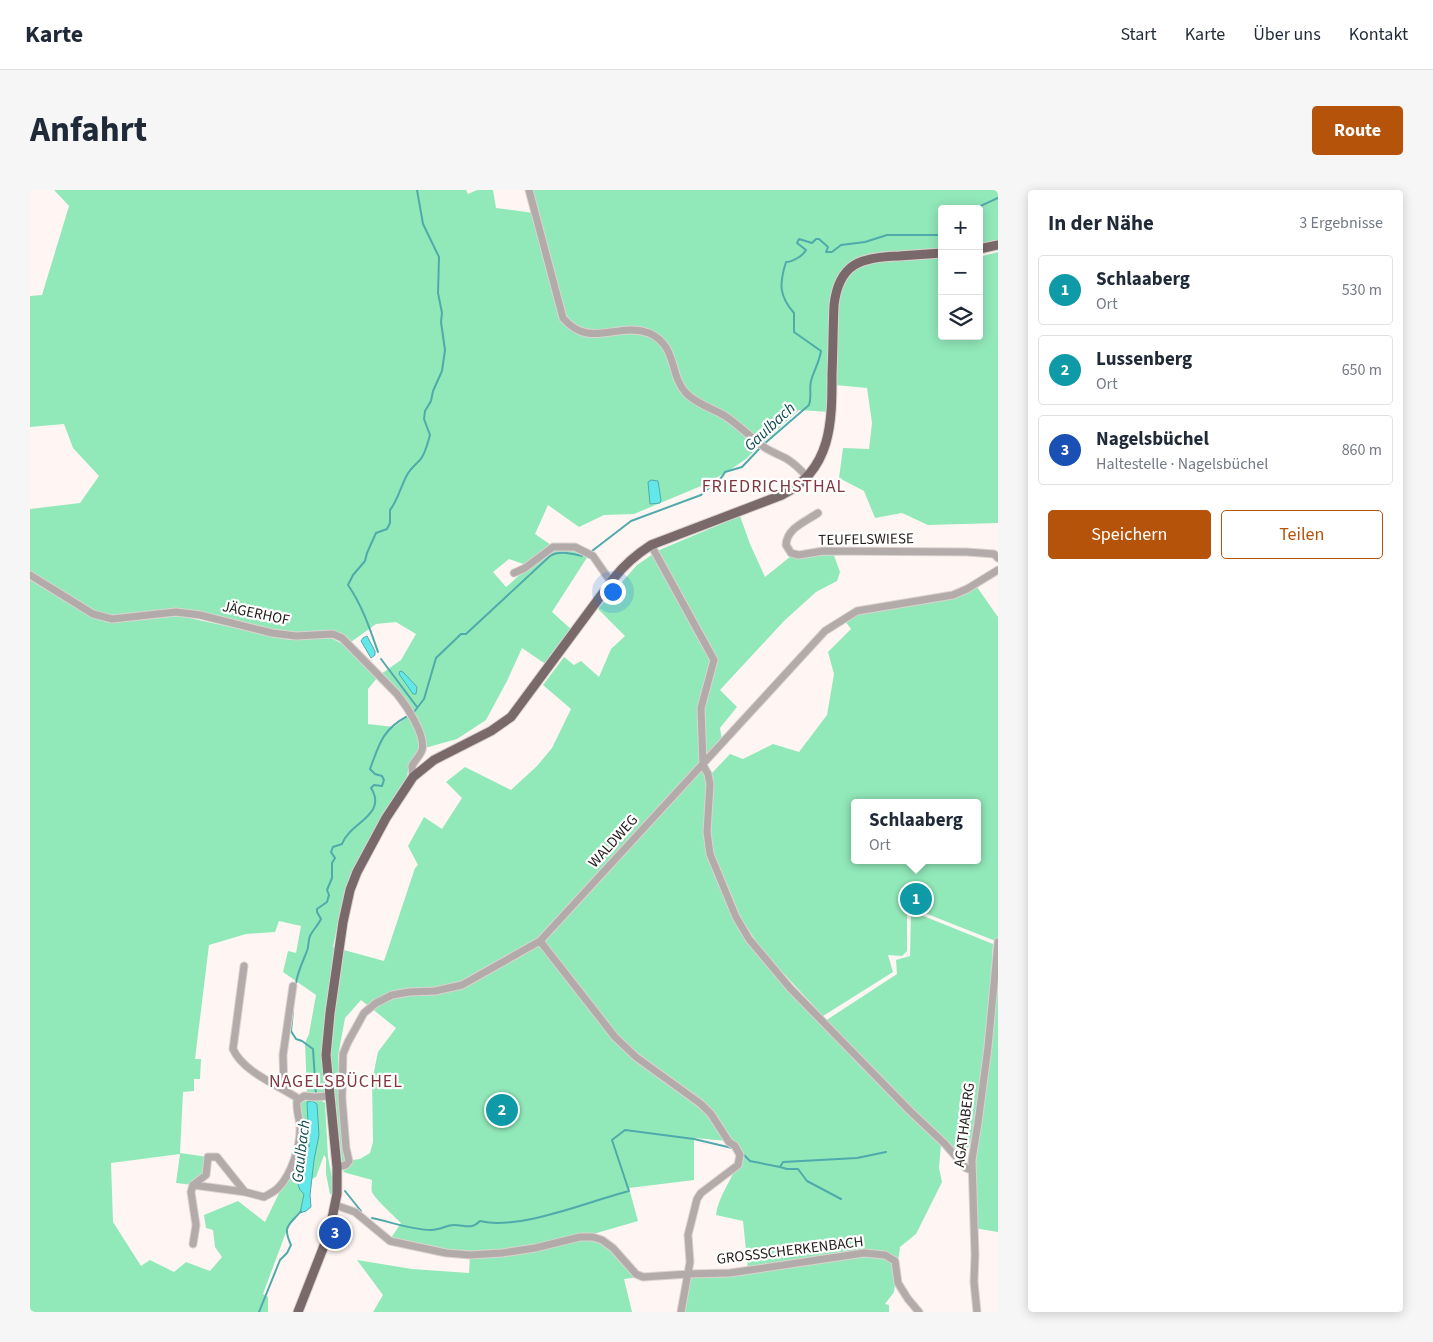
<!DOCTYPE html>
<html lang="de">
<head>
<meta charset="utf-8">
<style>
  body { margin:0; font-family:"Source Sans 3",sans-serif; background:#f6f6f7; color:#1f2937 }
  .controls { position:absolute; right:15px; top:15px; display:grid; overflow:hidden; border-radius:5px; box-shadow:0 2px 12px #0003 }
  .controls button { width:45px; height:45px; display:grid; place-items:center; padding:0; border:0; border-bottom:1px solid #e0e1e3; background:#fff; color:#1f2937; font:25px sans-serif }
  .you { position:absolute; left:582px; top:401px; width:18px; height:18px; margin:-12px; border:4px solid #fff; border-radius:50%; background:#1a73e8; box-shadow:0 0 0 8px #1a73e833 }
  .badge { display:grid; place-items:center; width:32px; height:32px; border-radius:50%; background:#b45309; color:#fff; font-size:16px; font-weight:700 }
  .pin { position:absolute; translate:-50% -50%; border:2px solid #fff; box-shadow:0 1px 5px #0006 }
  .popup { position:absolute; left:821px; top:609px; width:130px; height:65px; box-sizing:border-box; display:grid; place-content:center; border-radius:5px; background:#fff; filter:drop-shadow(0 1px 4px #0005); font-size:16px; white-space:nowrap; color:#747a83 }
  .popup b { font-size:19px; color:#1f2937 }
  .popup::after { content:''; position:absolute; left:50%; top:100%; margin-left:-10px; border:10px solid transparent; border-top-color:#fff }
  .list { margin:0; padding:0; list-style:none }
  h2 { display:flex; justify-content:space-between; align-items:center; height:65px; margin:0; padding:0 20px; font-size:21px }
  h2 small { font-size:16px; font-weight:400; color:#747a83 }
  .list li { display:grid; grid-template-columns:32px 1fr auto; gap:15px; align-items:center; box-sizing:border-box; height:70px; margin:0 10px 10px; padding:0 10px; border:1px solid #e0e1e3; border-radius:5px }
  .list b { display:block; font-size:19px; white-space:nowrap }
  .list p { margin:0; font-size:16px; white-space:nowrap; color:#747a83 }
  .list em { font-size:16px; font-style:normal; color:#747a83 }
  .actions { display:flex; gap:10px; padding:15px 20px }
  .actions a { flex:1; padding:11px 0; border:1px solid #b45309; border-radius:5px; text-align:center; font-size:18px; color:#b45309 }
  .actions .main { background:#b45309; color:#fff }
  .icon { flex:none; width:28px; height:28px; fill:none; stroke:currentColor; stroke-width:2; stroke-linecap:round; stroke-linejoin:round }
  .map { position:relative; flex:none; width:968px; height:1122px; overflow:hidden; border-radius:5px }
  header { display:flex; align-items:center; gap:30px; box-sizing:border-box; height:70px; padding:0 25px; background:#fff; border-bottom:1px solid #e0e1e3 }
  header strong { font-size:24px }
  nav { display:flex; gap:28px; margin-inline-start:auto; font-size:18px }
  .intro { display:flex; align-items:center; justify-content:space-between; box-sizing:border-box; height:120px; padding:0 30px }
  h1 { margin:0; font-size:35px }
  .button { padding:12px 22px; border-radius:5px; background:#b45309; color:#fff; font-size:18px; font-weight:700 }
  main { display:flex; gap:30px; padding:0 30px }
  aside { flex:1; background:#fff; border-radius:5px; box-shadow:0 2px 12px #0003 }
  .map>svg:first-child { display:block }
</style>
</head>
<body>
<header>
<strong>Karte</strong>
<nav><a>Start</a><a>Karte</a><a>Über uns</a><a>Kontakt</a></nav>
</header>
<div class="intro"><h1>Anfahrt</h1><a class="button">Route</a></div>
<main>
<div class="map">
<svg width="968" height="1122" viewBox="0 0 968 1122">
  <rect width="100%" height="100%" fill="#fff6f3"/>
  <!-- green -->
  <path fill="#91e8b9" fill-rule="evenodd" d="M24,0H436L438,4L447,0H463L466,18L504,23L502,7L503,0H968V51L949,56V19H912V146H949V67L968,62V333L898,335L872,323L845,328L834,301L809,288L813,258L839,259L842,233L837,198L805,195L799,222L769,220L733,253L697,225H687L729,256L716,269L697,282L671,296L604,324L574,325L549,337L518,315L505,344L521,355L496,375L479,369L463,382L476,397C486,389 513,363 523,359C535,355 548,361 558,366L522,422L542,440L517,475L492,458L477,491L456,530L427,549L395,558L394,549L351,484L371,470L386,444L366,432L346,434L321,452L308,443L295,441L264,443L231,437L159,420L143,419L81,426L65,422L0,382V319L50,313L69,286L43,258L34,234L0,237V106L12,105L39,16Z
    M710,326L720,354L735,387L761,366L803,363L810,382L807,391L786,402L754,431L690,500L707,517L690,538L692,550L675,569L672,518L687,468L656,415L627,361Z
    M623,364L682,467L672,502V573L508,750L434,791L417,797L420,802C452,789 482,771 510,754L585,849L670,915L697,951L664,948V990L599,998L608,1031L553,1047L572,1050L611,1087L594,1089L602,1122H343L353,1105L327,1070L382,1079L439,1083L440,1065L399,1058L361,1048L371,1033C365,1027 344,1008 342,1002C341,999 342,993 342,990L313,982L323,970L330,969L340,963L343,952L342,891L348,862L366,838L331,810L315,828L308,866L310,905L316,972L312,973L305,904L294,902L277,903L275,853L279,844L286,805L253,782L258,761L266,763L271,736L249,731L245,742L216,744L179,755L165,869H171L170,889H164V901L153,902L150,963L178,967L176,985L163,995L146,993L150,964L81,973L83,1032L111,1076L120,1070L144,1082L156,1072L180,1081L192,1067L185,1057L183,1040L176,1038L174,1025L208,1011L235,1032L269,962L270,911C277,909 284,911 291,910L295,913L298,967L302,988V1005L300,1004L296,984V968L294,965L286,987L282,989L287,914L282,911L277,912L279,957L267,979V994L274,1004L270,1023L258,1037L233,1104L238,1107V1122H0V390L63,428L80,433L150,426L260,450L301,448L316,456L347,488L338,499V534L364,537L379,526L391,551L389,561L379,574L377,587L367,602L322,685L312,714L303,757L354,771L385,678L388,675L378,656L394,627L412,639L432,608L416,592L435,577L481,600L507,576L522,558L541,519L513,495L534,467L544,475L551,471L569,487L581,459L595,446L568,419L607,375Z
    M947,397L968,427V752L877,716V761L872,766L858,765L863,782L793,826L732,760L712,730L682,659L679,630L682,583L700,564L713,569L743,554L769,562L797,525L804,484L798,462L821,439L815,431L828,424L918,409ZM825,613H947V670H825Z
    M672,580L676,588L678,663L702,725L713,746L759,800L911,954L909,978L912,992L886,1044L870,1057L864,1102L855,1114L859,1115V1122H652L659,1084L718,1080L713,1031L686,1025C689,1003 705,987 710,965L682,923L624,880L585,846L514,751L592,664Z
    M881,721L963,754L959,826L943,945L936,963L931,969L795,831L867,784L866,770L880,766Z
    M968,797V1042L944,1038L942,970L961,857Z"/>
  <!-- water -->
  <path fill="#63e8ea" stroke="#50aaab" d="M621,290L628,291L631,310L630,313L620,314L618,292Z
    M337,446L345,461V465L341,468L331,451L333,448Z
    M370,481L373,482L387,497L386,504H383L369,484Z
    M282,911L287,914L289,945L284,970L280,1005L281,1017L276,1021L270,1023L274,1004L270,1000L266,989L267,979L279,957L277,912Z"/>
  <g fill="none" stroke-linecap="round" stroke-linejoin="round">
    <!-- stream -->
    <path stroke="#50aaab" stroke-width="2" d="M944,19L968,8
      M734,254L779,215C782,207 779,200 781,191C784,180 789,173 791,161L764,142V123C749,106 749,94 756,72C762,72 773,66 776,60L767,53L769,49L782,53L786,49H789L798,57L796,62H802L811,55L835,52L857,45H912
      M562,361L601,331L671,305C679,296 690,293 695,282L712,277L731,257
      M348,462C340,439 332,415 318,395L323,385L335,371L337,363L346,343L357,339L360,333V320C367,312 371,296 377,285C380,279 385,275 390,270C395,265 398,252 400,245L394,229L395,221L401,211L403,201L412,181L415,160L411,132L412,123L408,103L409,67L393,34L387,0
      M351,469L387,517
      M384,522L394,509L406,468L431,444H436L520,366C530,360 542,364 552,366
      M266,794C267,783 273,771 277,761C279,756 278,750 280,746C283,740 288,735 291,729L287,722V719L297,712L299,705L297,700L302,688V673L305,668L301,662L303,657L312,654C319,633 358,625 341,598L344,595L352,596L354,590L352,586L345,584L340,579C349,555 352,540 376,527
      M263,821L261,841L266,849L272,851L283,859L286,905
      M714,965L720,971L750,977L753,972L827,968L856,962
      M750,977L757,979H768L777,991L811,1009
      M315,1001L331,1021
      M342,1028C361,1032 382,1040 401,1040C410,1040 417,1035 424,1035C435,1035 441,1040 450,1031C489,1041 559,1011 599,1001L582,950L595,940L664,949L702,958
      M229,1122L250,1070L257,1063L261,1055C252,1035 259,1036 271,1021"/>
    <!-- minor casing -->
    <g stroke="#dcd3d0" stroke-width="9">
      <path id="minor" d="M499,0L533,128C560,160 588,131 619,143C648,156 639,185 656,203C666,214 682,218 695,226C709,235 720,247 734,257C741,262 750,265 757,269C765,274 771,280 777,287
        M788,323C775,332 757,338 756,355L761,363L769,365L793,361L937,362L964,364L968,368
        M621,355L684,470L671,518L673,575L678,584L680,594L677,642L680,664L706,727L719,749L760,798L880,921L915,954L936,978L941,980
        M484,383L495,378L523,357H545L563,366L581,392
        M0,385L63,424L82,429L146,422L170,425L242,443L266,446L303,444L312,448L367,504C376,515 396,545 392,560C390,566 385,570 382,576L383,587
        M510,751L585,847L606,867L671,914L681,924L699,952L705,956L710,965L708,975L671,1003L667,1009L658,1045L660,1072L651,1122
        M214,776L203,859C213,882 248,895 269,909
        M254,899L253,865L263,796
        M307,977L316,975L319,971L316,958L312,908L313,864L318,852L334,823L346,813L362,805L379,802L405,801L432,795L510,751L795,441L827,421L923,405L937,399L968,380
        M163,995L215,1002
        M305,1015L325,1022L360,1051L416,1063L440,1065L472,1063L505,1058L550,1047H563L572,1050L583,1058L606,1084L613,1087L659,1084L700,1083L834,1063L855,1065L865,1071L868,1093L878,1109L889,1122
        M163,1054L166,1035L161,1002L163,995L176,985L178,967H187L215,1002L234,1007C239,1004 244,1002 248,998C262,984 271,954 270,935C269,927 266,919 267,911L274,906L284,907L300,906
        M947,1122L944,1092L945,1065L942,970L948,933L958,857L968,752"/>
    </g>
    <!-- major casing -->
    <g stroke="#dcd3d0" stroke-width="11">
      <path id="major" d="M949,59L968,55
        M268,1122L299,1043L307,1004V977L296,865L300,823L313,732L320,700L327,682L356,628L383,587L404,570L461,541L481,527L584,388C595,374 607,364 621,355L752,305C802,280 802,232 802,184C803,161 803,138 804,115C809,73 831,67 869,66C883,65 897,64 912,63"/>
    </g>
    <!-- minor -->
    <use href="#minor" stroke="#b3aaaa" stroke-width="7"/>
    <!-- major -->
    <use href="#major" stroke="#7a696a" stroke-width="9"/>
  </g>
  <g text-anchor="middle" stroke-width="4.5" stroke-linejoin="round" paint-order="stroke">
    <!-- street labels -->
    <g font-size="15" fill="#221b18" stroke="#fff">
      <text transform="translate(836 349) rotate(-1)" y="5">TEUFELSWIESE</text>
      <text transform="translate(226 423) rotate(12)" y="5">JÄGERHOF</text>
      <text transform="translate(583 651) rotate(-48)" y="5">WALDWEG</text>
      <text transform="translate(934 935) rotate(-83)" y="5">AGATHABERG</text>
      <text transform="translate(760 1060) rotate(-7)" y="5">GROSSSCHERKENBACH</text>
    </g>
    <!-- water labels -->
    <g font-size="16" font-style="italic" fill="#124d4e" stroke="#fff">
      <text transform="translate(739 236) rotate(-43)" y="6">Gaulbach</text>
      <text transform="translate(270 961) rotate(-83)" y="6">Gaulbach</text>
    </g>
    <!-- quarter labels -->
    <g font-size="18" letter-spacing="1" fill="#80383e" stroke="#fff">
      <text x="744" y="302">FRIEDRICHSTHAL</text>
      <text x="306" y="897">NAGELSBÜCHEL</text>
    </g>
  </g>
</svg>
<div class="controls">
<button>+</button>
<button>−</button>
<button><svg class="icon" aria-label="layers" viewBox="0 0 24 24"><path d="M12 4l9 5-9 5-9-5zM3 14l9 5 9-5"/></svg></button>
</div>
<div class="you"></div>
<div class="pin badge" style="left:886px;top:709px;background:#0f9aa8">1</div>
<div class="popup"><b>Schlaaberg</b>Ort</div>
<div class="pin badge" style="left:472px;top:920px;background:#0f9aa8">2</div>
<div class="pin badge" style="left:305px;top:1043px;background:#1a4fb4">3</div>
</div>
<aside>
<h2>In der Nähe<small>3 Ergebnisse</small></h2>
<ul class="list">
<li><span class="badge" style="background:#0f9aa8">1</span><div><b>Schlaaberg</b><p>Ort</p></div><em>530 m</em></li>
<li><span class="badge" style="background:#0f9aa8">2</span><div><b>Lussenberg</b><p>Ort</p></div><em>650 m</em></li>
<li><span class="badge" style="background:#1a4fb4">3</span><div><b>Nagelsbüchel</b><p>Haltestelle · Nagelsbüchel</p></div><em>860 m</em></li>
</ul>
<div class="actions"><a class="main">Speichern</a><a>Teilen</a></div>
</aside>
</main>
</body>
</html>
